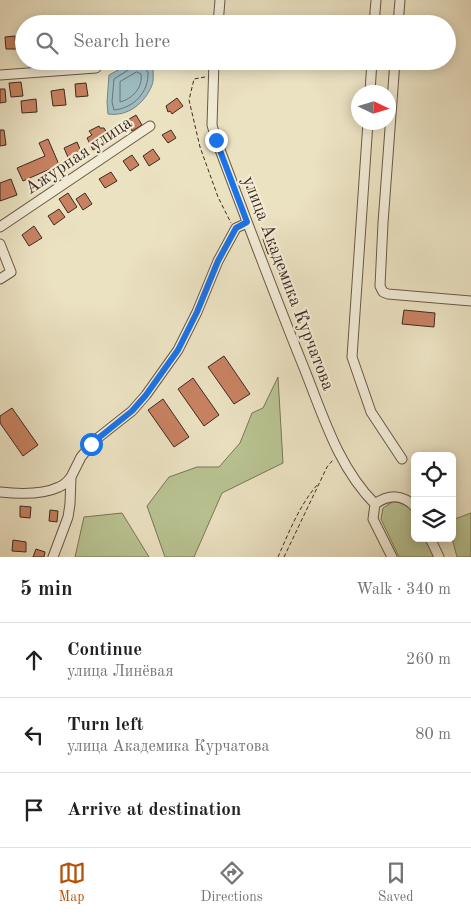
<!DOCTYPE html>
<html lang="en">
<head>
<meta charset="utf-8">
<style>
  body { margin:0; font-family:"Old Standard TT",serif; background:#f6f6f6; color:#202124 }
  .controls { position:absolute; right:15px; bottom:15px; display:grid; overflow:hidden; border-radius:8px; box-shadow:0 2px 12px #0003 }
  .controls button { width:45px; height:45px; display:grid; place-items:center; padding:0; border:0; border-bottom:1px solid #e0e0e0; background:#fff; color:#202124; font:25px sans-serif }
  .compass { position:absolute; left:351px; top:85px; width:45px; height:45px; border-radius:50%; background:#fff; box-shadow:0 2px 12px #0003; rotate:94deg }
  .stop { position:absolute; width:15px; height:15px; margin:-11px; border:4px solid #1a73e8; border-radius:50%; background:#fff }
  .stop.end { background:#1a73e8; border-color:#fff; box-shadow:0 1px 5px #0008 }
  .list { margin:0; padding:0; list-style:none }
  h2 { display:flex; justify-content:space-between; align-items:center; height:65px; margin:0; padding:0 20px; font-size:21px }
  h2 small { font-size:16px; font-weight:400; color:#757577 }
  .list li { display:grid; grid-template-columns:32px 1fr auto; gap:15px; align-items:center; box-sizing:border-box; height:75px; padding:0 20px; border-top:1px solid #e0e0e0 }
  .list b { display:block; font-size:19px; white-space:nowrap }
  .list p { margin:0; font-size:16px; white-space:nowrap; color:#757577 }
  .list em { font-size:16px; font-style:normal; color:#757577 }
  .icon { flex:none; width:28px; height:28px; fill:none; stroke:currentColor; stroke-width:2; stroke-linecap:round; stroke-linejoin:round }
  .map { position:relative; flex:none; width:471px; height:557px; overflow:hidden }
  .search { position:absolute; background:#fff; box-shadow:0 2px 12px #0003; left:15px; right:15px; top:15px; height:55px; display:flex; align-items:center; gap:12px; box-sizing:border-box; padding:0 18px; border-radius:28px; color:#757577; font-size:19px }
  .sheet { height:290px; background:#fff }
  nav { display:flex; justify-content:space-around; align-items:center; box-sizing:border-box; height:70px; border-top:1px solid #e0e0e0; background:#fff; font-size:14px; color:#757577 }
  nav a { display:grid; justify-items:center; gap:2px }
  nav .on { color:#b45309 }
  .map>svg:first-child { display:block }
</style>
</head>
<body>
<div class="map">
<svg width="471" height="557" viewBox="0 0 471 557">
  <rect width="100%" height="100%" fill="#ebe2c2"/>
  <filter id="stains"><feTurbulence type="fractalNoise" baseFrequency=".004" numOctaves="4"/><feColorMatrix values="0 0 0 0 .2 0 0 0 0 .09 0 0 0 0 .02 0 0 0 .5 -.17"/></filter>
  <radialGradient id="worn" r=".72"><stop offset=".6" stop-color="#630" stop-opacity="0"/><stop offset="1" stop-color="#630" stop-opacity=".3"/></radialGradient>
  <!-- green -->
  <path fill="#b9c392" stroke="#7c7659" d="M278,377L283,463L222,493L194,557H165L147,506L169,477L197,467H219L240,443L252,413L263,408Z
    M394,501C419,505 415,517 415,538H426L435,557H399L381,519L383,508Z
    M122,513L149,557H75L84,517Z
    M471,513V557H457L452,538V520Z"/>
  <!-- water -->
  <path fill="#9dbbbe" stroke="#77817f" d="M144,62L153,69C153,74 154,81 152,85C145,103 128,117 108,114L107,102L109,75L129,64Z"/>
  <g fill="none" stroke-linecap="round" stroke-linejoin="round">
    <!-- shore -->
    <path stroke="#6e726f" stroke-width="1" d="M135,61L133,67L114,79L112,102L114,110C134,108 149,92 148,72L142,66L141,61
      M137,72L141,74C143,88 132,99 120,102V82Z"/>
  </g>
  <!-- building -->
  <path fill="#c88262" stroke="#3e2a20" d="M15,36L16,49H6L5,37Z
    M21,82L23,96L11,97L9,83Z
    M86,83L88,96L76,97L75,84Z
    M0,89H5L6,102L0,103Z
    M64,89L66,105L53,106L51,91Z
    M177,98L183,106L172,114L170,111L168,112L166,106Z
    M36,99L37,112L22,113L21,101Z
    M136,115L142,125L132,131L126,121Z
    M99,126L100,128H104L111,140L93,150L87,138L92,135L89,131Z
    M0,130H4L6,145L0,146Z
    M171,130L176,138L168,143L162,135Z
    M48,139L60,167L51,171L50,169L23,181L17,168L45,156L39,143Z
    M77,142L83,156L70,162L64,148Z
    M153,149L160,159L149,166L143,156Z
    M132,155L139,165L130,171L123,161Z
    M111,172L117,181L105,188L99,179Z
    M11,179L17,195L0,201V183Z
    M68,193L77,207L68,213L59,199Z
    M85,193L92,204L83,210L76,199Z
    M59,209L65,217L54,225L48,216Z
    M34,226L42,238L29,246L22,235Z
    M268,237L274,252L268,254L263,239Z
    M404,310L435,313L434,327L402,324Z
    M224,356L250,394L234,404L208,367Z
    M193,378L219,415L204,426L178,389Z
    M163,399L189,437L174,447L148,410Z
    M12,408L38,445L23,456L0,423V416Z
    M20,506L31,507L30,518L20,517Z
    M50,510L58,511L57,522L49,521Z
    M13,540L26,542V552L12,551Z
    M36,549L45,552L44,557H33Z"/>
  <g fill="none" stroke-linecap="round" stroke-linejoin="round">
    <!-- minor casing -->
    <g stroke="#695848" stroke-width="11">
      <path id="minor" d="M218,24L220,0
        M374,24L376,0
        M398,24L400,0
        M214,61L212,125L216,139C244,214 272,289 302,363C322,412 337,466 375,504
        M395,61L383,223L380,286L383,292L388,294L471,301
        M0,75L96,68
        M370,92L372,61
        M368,122L352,357L371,412L402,459
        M0,227L150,126
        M0,244L11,272L0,279
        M0,492C18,494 42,495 59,487C64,485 68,481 71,477
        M430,538L439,557
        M53,557L68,517L70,504L71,477L81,457L94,441L132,411L146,395L178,350L197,312L218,261L236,228L247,223
        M392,557L373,519L375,504C389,494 403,494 415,507"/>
    </g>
    <!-- path -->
    <path stroke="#3e2a20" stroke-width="1" stroke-dasharray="4 2.5" stroke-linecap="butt" d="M205,77L194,79L189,100L200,147L218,197L231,223
      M278,557C289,532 300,504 318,484
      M284,557L327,467L333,460"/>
    <!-- minor -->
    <use href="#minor" stroke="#f2ecd7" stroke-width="9"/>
  </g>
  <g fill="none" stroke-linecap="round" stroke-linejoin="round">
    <!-- route -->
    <path stroke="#1a73e8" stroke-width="6" d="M91,444L132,411L146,395L178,350L197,312L218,261L236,228L247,222L216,140"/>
  </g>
  <g text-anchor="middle" stroke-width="4.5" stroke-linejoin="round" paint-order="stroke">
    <!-- street labels -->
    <g font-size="18" fill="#3e2a20" stroke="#f2ecd7">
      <text transform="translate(78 155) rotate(-34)" y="6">Ажурная улица</text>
      <text transform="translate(289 283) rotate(69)" y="6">улица Академика Курчатова</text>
    </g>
  </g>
  <rect width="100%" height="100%" filter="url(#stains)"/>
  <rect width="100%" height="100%" fill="url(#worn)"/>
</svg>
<div class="controls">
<button><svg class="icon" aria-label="locate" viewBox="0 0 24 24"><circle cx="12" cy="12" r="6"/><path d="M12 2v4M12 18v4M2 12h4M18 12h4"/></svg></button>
<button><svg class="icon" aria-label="layers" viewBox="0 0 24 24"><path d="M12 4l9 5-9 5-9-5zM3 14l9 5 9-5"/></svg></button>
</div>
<svg class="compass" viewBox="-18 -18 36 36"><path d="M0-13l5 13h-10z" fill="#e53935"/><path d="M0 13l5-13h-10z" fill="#757577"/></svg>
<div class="stop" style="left:91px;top:444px"></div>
<div class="stop end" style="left:216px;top:140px"></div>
<div class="search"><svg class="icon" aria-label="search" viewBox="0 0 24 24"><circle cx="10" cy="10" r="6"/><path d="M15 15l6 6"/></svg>Search here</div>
</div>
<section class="sheet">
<h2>5 min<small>Walk · 340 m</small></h2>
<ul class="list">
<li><svg class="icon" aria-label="ahead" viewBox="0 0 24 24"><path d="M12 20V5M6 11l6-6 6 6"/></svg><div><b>Continue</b><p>улица Линёвая</p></div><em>260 m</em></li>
<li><svg class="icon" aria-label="left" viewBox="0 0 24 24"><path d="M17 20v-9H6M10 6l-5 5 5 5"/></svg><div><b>Turn left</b><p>улица Академика Курчатова</p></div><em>80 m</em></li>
<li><svg class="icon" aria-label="arrive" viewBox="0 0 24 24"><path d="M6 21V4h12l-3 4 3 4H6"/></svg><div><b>Arrive at destination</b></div></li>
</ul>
</section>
<nav>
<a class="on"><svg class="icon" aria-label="map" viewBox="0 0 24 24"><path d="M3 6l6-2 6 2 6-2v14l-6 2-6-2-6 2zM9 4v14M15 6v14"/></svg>Map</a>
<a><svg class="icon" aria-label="directions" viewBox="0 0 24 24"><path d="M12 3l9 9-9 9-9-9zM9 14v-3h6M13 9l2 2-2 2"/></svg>Directions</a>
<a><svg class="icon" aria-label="saved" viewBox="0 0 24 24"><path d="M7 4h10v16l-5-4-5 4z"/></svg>Saved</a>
</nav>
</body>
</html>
